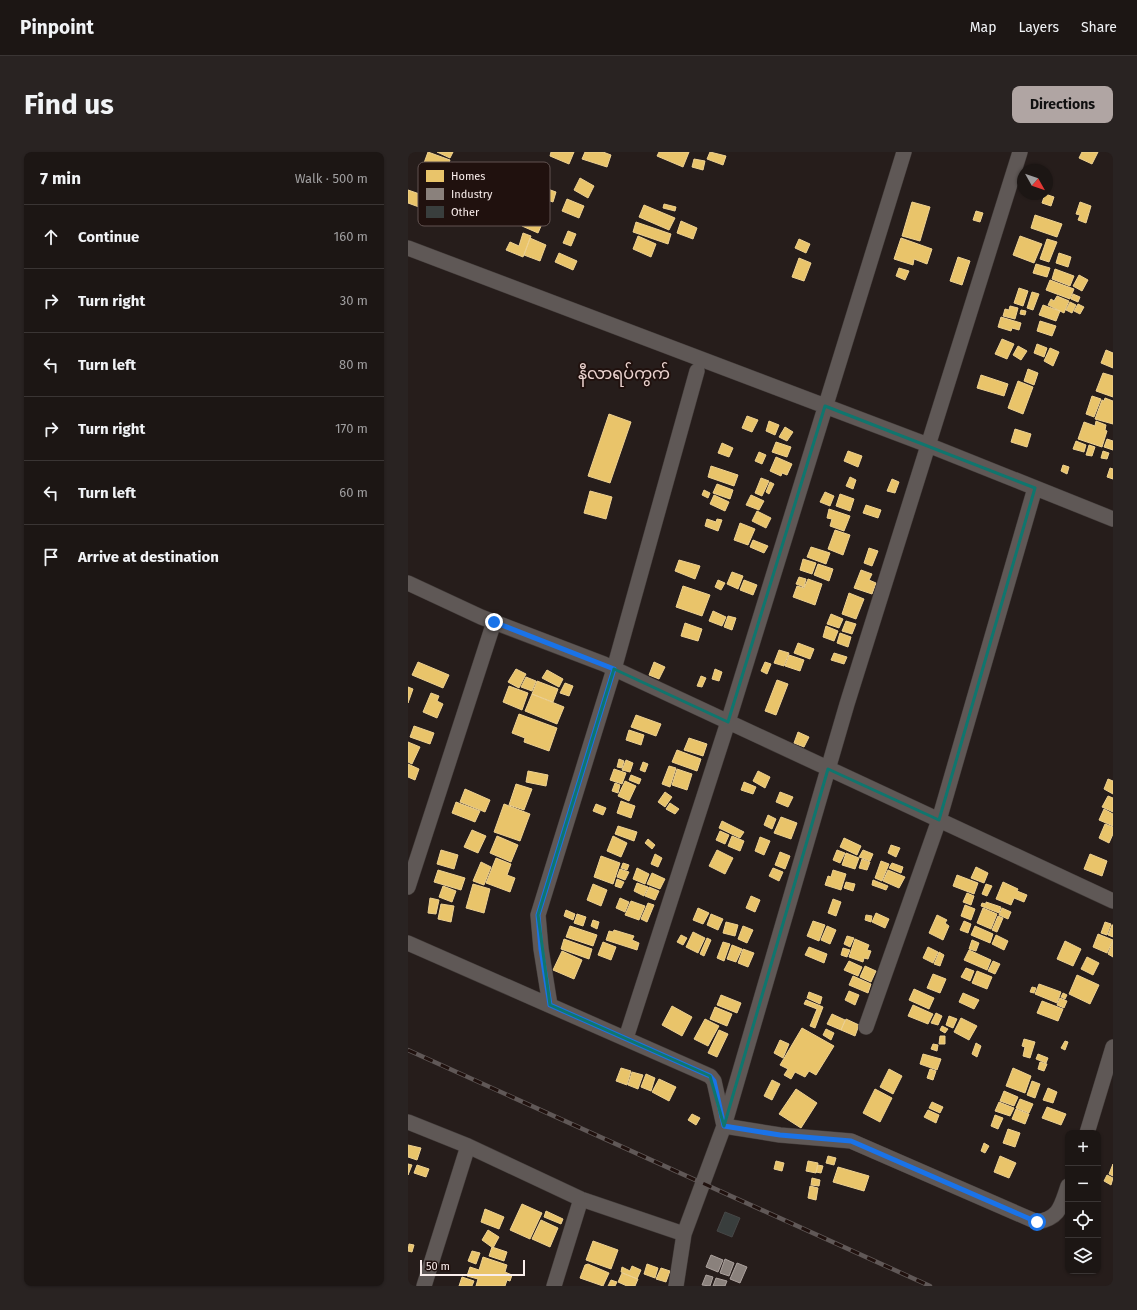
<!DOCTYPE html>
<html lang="en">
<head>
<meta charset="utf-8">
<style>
  body { margin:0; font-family:"Fira Sans","Noto Sans Myanmar",sans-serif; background:#292322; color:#f1f3f6 }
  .controls { position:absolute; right:12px; bottom:12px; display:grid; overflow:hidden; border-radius:8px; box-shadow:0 1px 3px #0004 }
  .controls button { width:36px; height:36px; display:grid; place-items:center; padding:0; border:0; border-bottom:1px solid #3a3534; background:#1c1614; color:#f1f3f6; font:20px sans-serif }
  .compass { position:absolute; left:609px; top:12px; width:36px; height:36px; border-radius:50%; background:#1c1614; box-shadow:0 1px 3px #0004; rotate:130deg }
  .scale { position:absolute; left:12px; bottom:10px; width:105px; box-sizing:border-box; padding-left:4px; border:2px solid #faeeec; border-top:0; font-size:11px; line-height:14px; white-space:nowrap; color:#faeeec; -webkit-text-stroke:3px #20110e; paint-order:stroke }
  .stop { position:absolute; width:12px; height:12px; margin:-9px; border:3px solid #1a73e8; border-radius:50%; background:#fff }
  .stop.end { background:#1a73e8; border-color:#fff; box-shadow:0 1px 4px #0008 }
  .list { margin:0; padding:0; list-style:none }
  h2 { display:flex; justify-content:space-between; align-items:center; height:52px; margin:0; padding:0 16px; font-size:17px }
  h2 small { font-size:13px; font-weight:400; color:#a09fa0 }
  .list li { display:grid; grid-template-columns:26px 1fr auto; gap:12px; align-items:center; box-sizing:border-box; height:64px; padding:0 16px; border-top:1px solid #3a3534 }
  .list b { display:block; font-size:15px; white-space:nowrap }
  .list em { font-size:13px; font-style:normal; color:#a09fa0 }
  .icon { flex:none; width:22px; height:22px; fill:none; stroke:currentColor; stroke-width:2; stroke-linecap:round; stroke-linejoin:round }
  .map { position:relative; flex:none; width:705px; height:1134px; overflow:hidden; border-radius:8px }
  header { display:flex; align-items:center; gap:24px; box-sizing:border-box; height:56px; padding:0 20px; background:#1c1614; border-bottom:1px solid #3a3534 }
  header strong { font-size:19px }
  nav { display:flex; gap:22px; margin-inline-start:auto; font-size:14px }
  .intro { display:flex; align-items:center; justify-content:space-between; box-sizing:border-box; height:96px; padding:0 24px }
  h1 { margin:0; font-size:28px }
  .button { padding:10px 18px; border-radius:8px; background:#b0a5a3; color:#111; font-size:14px; font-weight:700 }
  main { display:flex; gap:24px; padding:0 24px }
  aside { flex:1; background:#1c1614; border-radius:8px; box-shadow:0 1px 3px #0004 }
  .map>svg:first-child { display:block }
</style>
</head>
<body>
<header>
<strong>Pinpoint</strong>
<nav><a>Map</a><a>Layers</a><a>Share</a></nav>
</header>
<div class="intro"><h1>Find us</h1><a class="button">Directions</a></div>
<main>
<aside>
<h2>7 min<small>Walk · 500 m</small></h2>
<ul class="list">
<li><svg class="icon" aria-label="ahead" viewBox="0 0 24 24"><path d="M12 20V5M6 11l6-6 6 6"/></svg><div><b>Continue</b></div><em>160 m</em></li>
<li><svg class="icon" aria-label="right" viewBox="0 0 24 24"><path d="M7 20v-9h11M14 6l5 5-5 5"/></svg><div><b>Turn right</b></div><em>30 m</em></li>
<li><svg class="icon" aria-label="left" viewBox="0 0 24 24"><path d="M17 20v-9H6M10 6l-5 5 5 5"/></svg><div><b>Turn left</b></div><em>80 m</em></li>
<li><svg class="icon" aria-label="right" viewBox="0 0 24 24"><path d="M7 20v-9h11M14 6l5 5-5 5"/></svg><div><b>Turn right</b></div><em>170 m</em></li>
<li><svg class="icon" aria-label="left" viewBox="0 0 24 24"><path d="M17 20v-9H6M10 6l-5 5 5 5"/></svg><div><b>Turn left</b></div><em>60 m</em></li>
<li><svg class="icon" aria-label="arrive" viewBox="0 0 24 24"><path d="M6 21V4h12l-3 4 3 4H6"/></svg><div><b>Arrive at destination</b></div></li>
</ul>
</aside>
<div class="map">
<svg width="705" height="1134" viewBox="0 0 705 1134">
  <rect width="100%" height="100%" fill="#261d1b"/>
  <!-- homes -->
  <path fill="#e9c46a" stroke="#eed191" d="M20,0L42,8L38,19L16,11Z
    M29,0H45L42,6Z
    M143,0H166L161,12L142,4Z
    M177,0H195L203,3L199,15L174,7Z
    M251,0H281L275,15L249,4Z
    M302,0L318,4L315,13L299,7Z
    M674,0H690L684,12L671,6Z
    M286,7L297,9L295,18L284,15Z
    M172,26L186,34L180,46L166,38Z
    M134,35L148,40L145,50L130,45Z
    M0,38L26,47L22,59L0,51Z
    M637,42L646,45L643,54L634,51Z
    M159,47L176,54L171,66L154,59Z
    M504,50L522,55L512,89L494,84Z
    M672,50L683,54L678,71L670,68L672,63L668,62Z
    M256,52L268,55L267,59L255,56Z
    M236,53L267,66L261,78L231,65Z
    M568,59L575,61L572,70L565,68Z
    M120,60L136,67L130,81L114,74Z
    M627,63L654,72L649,85L623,76Z
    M273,69L289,76L285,87L269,81Z
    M228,70L263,82L260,92L225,80Z
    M160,79L168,82L163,94L155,91Z
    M115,81L123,84L115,105L98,98L102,90L111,94Z
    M230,84L248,92L243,105L225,97Z
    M612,84L634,92L626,111L605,103Z
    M122,86L138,93L132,109L116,103Z
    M493,86L524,97L519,112L506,107L505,113L486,107Z
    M391,87L402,92L398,101L387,96Z
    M639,87L649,90L641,110L632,107Z
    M151,101L169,109L165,118L147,110Z
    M651,101L663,105L660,115L648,111Z
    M550,105L562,109L554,133L542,129Z
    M391,106L403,111L396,129L384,125Z
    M628,112L642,116L639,125L625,121Z
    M491,116L501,119L497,128L488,124Z
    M647,117L666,124L662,134L644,127Z
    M671,123L680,128L674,139L665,134Z
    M642,128L666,137L662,147L638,138Z
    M611,136L620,139L615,154L606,151Z
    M624,140L631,142L625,158L619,156Z
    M665,142L672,145L670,150L663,147Z
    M649,144L661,149L656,161L640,153L643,147L646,149Z
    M662,150L668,153L664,161L658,158Z
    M670,152L676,155L672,162L666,159Z
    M635,153L652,159L648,169L631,163Z
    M602,154L610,156L607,167L595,164L597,157L601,158Z
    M613,158L618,159L617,163L612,162Z
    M593,165L613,171L611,178L604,176L603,179L590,175Z
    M632,169L648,174L644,184L629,179Z
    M594,187L606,192L599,207L587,202Z
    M629,192L639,196L636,205L626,201Z
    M610,194L619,199L613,208L605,203Z
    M642,196L651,200L645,214L636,209Z
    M698,198L705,201V216L693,211Z
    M620,217L630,221L626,233L616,229Z
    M695,221L705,224V245L688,239Z
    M573,223L600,232L596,244L569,236Z
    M610,229L625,235L615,262L600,256Z
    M684,244L693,247L686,265L678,262Z
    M697,246L705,249V272L687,267L694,248L696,249Z
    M201,262L223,270L202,331L180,324Z
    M339,264L350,268L344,280L334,276Z
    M361,269L371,273L367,283L358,279Z
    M688,269L698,273L697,278L699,279L694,295L670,287L676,270L687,274Z
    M377,275L385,280L379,289L371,285Z
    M607,277L623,282L619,295L603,290Z
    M699,287L705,289V298L696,295Z
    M668,289L678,293L676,300L665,297Z
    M368,290L383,295L379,305L364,300Z
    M314,291L325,296L321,305L310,301Z
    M681,293L687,295L684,304L678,303Z
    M440,299L454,304L450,315L436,309Z
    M695,299L701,301L699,307L693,306Z
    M351,300L358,303L354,312L347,309Z
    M368,305L384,312L379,323L374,321L373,324L362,319Z
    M655,313L661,315L659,322L653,319Z
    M303,314L330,323L326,334L300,325Z
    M702,316L705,317V327L699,325Z
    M442,325L448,328L445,337L438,334Z
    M353,326L361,329L354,344L347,341Z
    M484,327L491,330L487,341L479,339Z
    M362,330L366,332L361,342L358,340Z
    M309,332L325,338L322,347L305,341Z
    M296,338L302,341L300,346L294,343Z
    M182,339L204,345L198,367L176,361Z
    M417,340L426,344L422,354L412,350Z
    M432,342L446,347L442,359L428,354Z
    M306,343L321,350L317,359L302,352Z
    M343,343L356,349L351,358L338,353Z
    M458,353L473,358L470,366L455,361Z
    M421,357L442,364L436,379L422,374L424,367L419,366Z
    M349,359L363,366L358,376L344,369Z
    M299,367L308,370L309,367L314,368L310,379L297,374Z
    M332,371L347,377L340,393L326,388Z
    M427,378L442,383L435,403L420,397Z
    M345,388L360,394L356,401L342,395Z
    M403,395L422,401L418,412L399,405Z
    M461,396L470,399L464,414L456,411Z
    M395,407L408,411L404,422L392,418Z
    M271,408L292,414L287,427L267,419Z
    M410,412L425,417L421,429L406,423Z
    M453,418L464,422L461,428L468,431L464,442L446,436Z
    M324,420L335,424L330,437L319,432Z
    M391,425L398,427L396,435L388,432Z
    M400,427L414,432L407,453L385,445L389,434L396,436Z
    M310,428L317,431L313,438L307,435Z
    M336,428L349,433L345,443L332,438Z
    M275,434L302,443L294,464L268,455Z
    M441,441L456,447L448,467L434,462Z
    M305,459L318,465L314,474L301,469Z
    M423,462L435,467L431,476L419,472Z
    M320,464L328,466L324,478L316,475Z
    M438,469L448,472L444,482L434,479Z
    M277,471L294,477L290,489L273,484Z
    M418,474L430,479L426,489L415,485Z
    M432,481L443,485L440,495L429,491Z
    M390,491L406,497L402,507L386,501Z
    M371,498L381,501L376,514L366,511Z
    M426,501L439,505L436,512L423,508Z
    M381,503L396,508L392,519L377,514Z
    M10,510L41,523L35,536L4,523Z
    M246,510L257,515L251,527L241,523Z
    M357,510L363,512L359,522L353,519Z
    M108,517L118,522L111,536L100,530Z
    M307,517L314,520L311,529L304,527Z
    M139,518L155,527L151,535L134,526Z
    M293,524L298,526L294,535L289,534Z
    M118,525L128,529L124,539L113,535Z
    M369,528L380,532L368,563L357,559Z
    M129,529L150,537L145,550L124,542Z
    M157,531L165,534L161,544L152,541Z
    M101,534L120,541L114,558L95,550Z
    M0,535L5,537L0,551Z
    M23,541L31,544L29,549L35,552L29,566L15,560Z
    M124,542L156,555L149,572L117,559Z
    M111,562L149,576L141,599L116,590L117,586L104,581Z
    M228,563L253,572L248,584L223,575Z
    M6,574L26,581L22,592L2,585Z
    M221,578L236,583L233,593L218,588Z
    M390,580L401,585L396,595L386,591Z
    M281,586L299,592L295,604L276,598Z
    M0,590L12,595L4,612L0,610Z
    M269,598L293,607L289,619L264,610Z
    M211,607L216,609L214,616L209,615Z
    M218,608L225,611L222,620L214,618Z
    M235,610L240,612L237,620L232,618Z
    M0,612L11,617L7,628L0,625Z
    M261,614L268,616L262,635L254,632Z
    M206,617L218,621L214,632L202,628Z
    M269,617L284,622L279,638L264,633Z
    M120,619L140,623L138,634L118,630Z
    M350,619L362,625L357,636L345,629Z
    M223,623L233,627L231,632L221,628Z
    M700,627L705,629V642L696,637Z
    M217,629L228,634L221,649L210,644Z
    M336,630L348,635L345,642L333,638Z
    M207,631L212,633L210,641L204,639Z
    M108,632L124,637L116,658L101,653Z
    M57,637L82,648L77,660L52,650Z
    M257,640L264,645L257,655L250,650Z
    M372,640L385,645L380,655L368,650Z
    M700,644L705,646V660L694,655Z
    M213,649L227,654L223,666L209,661Z
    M48,650L72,659L67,670L44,661Z
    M262,651L271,657L267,662L258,657Z
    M96,652L122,662L112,689L86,680Z
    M188,652L198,656L195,663L185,659Z
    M696,657L705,662V674L691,668Z
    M360,663L368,667L364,677L356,673Z
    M373,665L389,671L383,687L366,681Z
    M314,669L336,680L332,686L311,676Z
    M697,672L705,675V682L701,691L691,686Z
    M210,674L229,680L226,689L207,682Z
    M64,678L78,684L70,701L56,695Z
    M312,679L321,683L317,692L308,688Z
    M89,684L110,693L103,710L82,701Z
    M205,684L219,691L213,705L199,699Z
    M324,684L336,689L332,699L320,694Z
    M352,685L362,689L356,703L347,699Z
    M436,686L453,694L449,703L432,695Z
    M240,687L247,693L244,697L237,691Z
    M483,693L492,696L488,705L480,701Z
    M33,698L50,703L46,717L29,712Z
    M309,698L325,706L317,722L301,714Z
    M429,698L437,701L432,711L425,708Z
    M455,698L465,702L462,709L451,705Z
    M372,700L382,704L377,717L367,713Z
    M438,701L451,706L447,717L434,713Z
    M247,702L254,706L250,715L243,712Z
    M682,702L699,709L694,724L676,717Z
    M193,704L212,711L205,732L186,725Z
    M88,706L103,712L99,723L107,726L102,740L78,731Z
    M454,707L462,710L459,718L451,716Z
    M473,709L481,712L474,729L467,726Z
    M73,710L83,715L76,733L65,729Z
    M215,711L221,713L219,718L213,716Z
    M484,711L495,715L493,721L481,716Z
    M568,715L580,721L576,731L563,726Z
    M229,716L241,722L237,732L225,727Z
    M365,716L375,720L371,729L361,724Z
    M212,717L221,720L217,728L209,725Z
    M30,718L57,726L53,738L26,730Z
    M425,718L438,722L433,738L417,733L420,724L423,725Z
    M480,718L497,725L491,736L475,729Z
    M244,721L257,727L252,737L239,732Z
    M549,723L570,731L566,742L545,734Z
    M209,727L216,730L213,736L207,734Z
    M465,728L480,734L478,738L464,733Z
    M438,730L447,732L445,739L436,736Z
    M595,730L610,737L609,739L619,743L616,750L606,746L603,753L588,747Z
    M229,731L240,735L236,744L226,739Z
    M65,732L82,737L76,761L58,756Z
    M185,732L199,738L193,754L179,748Z
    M578,732L584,734L579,744L574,742Z
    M35,734L48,739L44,750L31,745Z
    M241,735L251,739L247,748L237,744Z
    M559,741L566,744L563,753L555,750Z
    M343,744L352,748L347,760L338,756Z
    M22,746L31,748L28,762L20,761Z
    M212,746L221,750L217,760L208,756Z
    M425,747L433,750L428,764L420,761Z
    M223,749L237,754L231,768L217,763Z
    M578,750L593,755L591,761L573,754L574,751L578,752Z
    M240,751L246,753L239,770L233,767Z
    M33,752L46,754L43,770L30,767Z
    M557,753L567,757L563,768L553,764Z
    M290,756L301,761L295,772L285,768Z
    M575,756L589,762L583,777L569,771Z
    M594,756L603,760L600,767L591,763Z
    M158,758L167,762L165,768L156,764Z
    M468,761L481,767L477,776L464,770Z
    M169,762L178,765L175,774L166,771Z
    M303,762L315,767L310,778L299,773Z
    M458,763L464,764L463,770L457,768Z
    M529,763L539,768L537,771L541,774L535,788L521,781Z
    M590,764L595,766L589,780L584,778Z
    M185,768L191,770L189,777L183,774Z
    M405,769L417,773L411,789L399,784Z
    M556,769L563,772L560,781L552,778Z
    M318,770L330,773L327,784L315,781Z
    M697,770L703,772L699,783L693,781Z
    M704,773H705V785L700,783Z
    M162,774L189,783L185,794L158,785Z
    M335,774L345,778L339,791L330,787Z
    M419,774L428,778L422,792L413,788Z
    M567,774L585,782L582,791L563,783Z
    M206,778L226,784L224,788L231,791L229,798L198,788L201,779L205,780Z
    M285,780L297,786L290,801L278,795Z
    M690,782L705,788L699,801L685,795Z
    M273,783L279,786L275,793L269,790Z
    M588,783L600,789L596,798L584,792Z
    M439,784L446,786L442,795L436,792Z
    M299,786L303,788L296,804L292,802Z
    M156,787L184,797L181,807L153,797Z
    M447,787L461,793L459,798L463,799L460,807L456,806L455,810L441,805Z
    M564,788L571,791L568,799L561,797Z
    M657,789L673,797L665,814L649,807Z
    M705,789V805L700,802Z
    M195,790L208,795L203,808L190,803Z
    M315,790L322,792L316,809L309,806Z
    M324,793L334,797L328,810L319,807Z
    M401,795L419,802L416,811L397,803Z
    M520,795L530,800L525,811L515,806Z
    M435,796L442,798L439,805L433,803Z
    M335,797L346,801L340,815L330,811Z
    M561,798L583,808L579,818L556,808Z
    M154,799L174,808L166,827L145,818Z
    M531,800L536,803L532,814L526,812Z
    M679,805L691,811L685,823L673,817Z
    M441,809L454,815L450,824L436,818Z
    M585,809L592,812L587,822L580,819Z
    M457,814L468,819L463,830L452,825Z
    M558,816L566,819L562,829L553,825Z
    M569,819L584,825L579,837L564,831Z
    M525,822L538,827L532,841L519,836Z
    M669,823L691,833L682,852L661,842Z
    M445,824L463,832L460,841L441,833Z
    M631,832L653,840L649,851L627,842Z
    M624,835L628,836L626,841L622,840Z
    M506,837L526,846L521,857L501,848Z
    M441,839L451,843L447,853L437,848Z
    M401,840L414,845L412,852L399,846Z
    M555,841L571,848L566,857L551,850Z
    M655,841L659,843L657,847L653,845Z
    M313,843L333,851L329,861L309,853Z
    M652,846L659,849L656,856L649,853Z
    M398,848L415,855L407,876L402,874L409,857L396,852Z
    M634,849L655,857L650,869L629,861Z
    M505,853L525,862L520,872L500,864Z
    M264,854L284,865L274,884L254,873Z
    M307,855L324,862L319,874L302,867Z
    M528,861L534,864L530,873L523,871Z
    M424,862L437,868L433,878L419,872Z
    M541,864L549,867L545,876L538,873Z
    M553,866L569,874L561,888L546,880Z
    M297,867L311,874L300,894L286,887Z
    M438,867L451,873L447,884L433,878Z
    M534,874L540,877L537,881L532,878Z
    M394,876L426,894L408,923L401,919L397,925L387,920L383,927L376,923L380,917L372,913Z
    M418,877L426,881L423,888L415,883Z
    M311,878L320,882L309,905L300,901Z
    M532,884H537V892H531Z
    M616,887L627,890L622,906L615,904L617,895L614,894Z
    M372,888L381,892L375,906L366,901Z
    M657,889L660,890L657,898L653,896Z
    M568,891L573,894L569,905L564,902Z
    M525,892L530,893L529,899L523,897Z
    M515,902L533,907L529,918L512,912Z
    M630,902L640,906L638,911L628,907Z
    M632,910L639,912L636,919L630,917Z
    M213,916L223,919L219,933L208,929Z
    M605,916L623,924L617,941L598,934Z
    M481,917L494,924L485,942L472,935Z
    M522,917L528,919L525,928L519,926Z
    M224,920L235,923L230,937L220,933Z
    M238,922L247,926L243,939L233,935Z
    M251,927L268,935L261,949L244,940Z
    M364,928L372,932L364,948L356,944Z
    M624,929L632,932L627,946L619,943Z
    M640,936L649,940L645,951L635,948Z
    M388,937L409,951L393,976L371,962Z
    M467,937L484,946L472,970L455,961Z
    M596,939L610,945L606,954L592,949Z
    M612,947L625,952L621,961L608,956Z
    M524,950L535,955L532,961L521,956Z
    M591,950L606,956L602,964L587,959Z
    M639,955L658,962L653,973L634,966Z
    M608,957L621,962L617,972L604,967Z
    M520,958L531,963L528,971L516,965Z
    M284,962L292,966L288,973L280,968Z
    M587,963L595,966L590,977L583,974Z
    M600,977L612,981L607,995L595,991Z
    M576,991L581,994L577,1001L573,999Z
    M0,993L13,996L9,1008L0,1005Z
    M420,1004L428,1006L426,1013L418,1011Z
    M592,1004L608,1011L601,1026L586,1020Z
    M368,1009L376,1011L374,1019L366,1017Z
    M400,1009L410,1011L408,1021L398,1019Z
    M0,1012L4,1013L0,1023Z
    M705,1012V1024L701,1022Z
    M9,1013L21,1017L18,1025L6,1021Z
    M410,1013L415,1014L413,1021L408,1020Z
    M430,1015L461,1024L456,1039L425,1030Z
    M699,1023L705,1026L703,1033L696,1029Z
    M404,1026L412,1028L411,1034L403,1033Z
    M402,1034L410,1036L408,1048L400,1046Z
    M114,1052L134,1061L122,1087L102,1078Z
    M77,1057L96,1065L91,1077L73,1070Z
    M138,1059L155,1067L153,1072L136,1065Z
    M133,1068L150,1076L142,1095L124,1087Z
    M80,1078L91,1085L85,1096L74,1088Z
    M185,1089L210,1098L203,1117L178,1108Z
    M1,1092L6,1093L4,1100L0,1099Z
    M84,1095L99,1100L96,1109L81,1104Z
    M64,1099L72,1101L68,1112L60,1109Z
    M75,1105L99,1113L97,1120L104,1123L102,1129L99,1128L97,1134H68L70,1127L59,1124L62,1115L71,1118Z
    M180,1112L201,1121L195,1134L172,1126L177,1113Z
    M239,1112L250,1116L247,1126L236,1122Z
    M224,1114L233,1118L229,1127L213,1120L214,1115L222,1119Z
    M253,1116L262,1119L258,1130L248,1127Z
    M214,1121L230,1127L227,1134H219L210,1130Z
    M54,1125L66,1129L64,1134H51Z
    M203,1128L209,1130L207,1134H200Z"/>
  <!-- industry -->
  <path fill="#8a817c" stroke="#aca29e" d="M303,1103L315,1108L310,1120L298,1115Z
    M317,1107L326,1111L321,1124L312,1121Z
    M329,1111L339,1115L332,1131L322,1127Z
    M298,1123L305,1125L302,1134L294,1133Z
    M308,1126L319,1129L317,1134H305Z"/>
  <!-- building -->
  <path fill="#393e3d" stroke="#464747" d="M317,1060L332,1066L324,1085L309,1079Z"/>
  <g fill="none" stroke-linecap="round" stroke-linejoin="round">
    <!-- minor casing -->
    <g stroke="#413a38" stroke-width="16">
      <path id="minor" d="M0,96L520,293L705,367
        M0,431L73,465L196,512L705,749
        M0,735L86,470
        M0,791L302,924L306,929L316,974L372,983L443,989L629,1070C652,1066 653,1054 660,1034
        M142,853L133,797L130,763L206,517L289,219
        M458,875L531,668L627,336
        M218,886L320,570L496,0
        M0,970L60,994L173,1047L276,1082L316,974L439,552L612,0
        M679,981L705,895
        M16,1134L60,994
        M146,1134L173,1047
        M268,1134L276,1082"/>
    </g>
    <!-- minor -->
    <use href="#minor" stroke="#5f5856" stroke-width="15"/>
    <!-- rail casing -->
    <g stroke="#605857" stroke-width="4.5">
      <path id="rail" d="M0,898L522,1134"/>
    </g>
    <!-- rail -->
    <use href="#rail" stroke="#20110e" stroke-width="3" stroke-dasharray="9" stroke-linecap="butt"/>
  </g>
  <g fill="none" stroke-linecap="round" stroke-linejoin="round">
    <!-- route -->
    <path stroke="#1a73e8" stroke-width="5" d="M86,470L206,517L130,763L133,797L142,853L302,924L306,929L316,974L372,983L443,989L629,1070"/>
  </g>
  <!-- marked area -->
  <path fill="none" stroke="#0f766e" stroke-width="3" stroke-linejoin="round" d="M417,254L627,336L531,668L420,617L316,974L302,924L142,853L130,763L206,517L320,570Z"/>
  <g text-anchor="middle" stroke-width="4" stroke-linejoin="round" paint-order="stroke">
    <!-- quarter labels -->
    <g font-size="16" fill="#ecd4d0" stroke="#20110e">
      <text x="216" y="227">နီလာရပ်ကွက်</text>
    </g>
  </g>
  <!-- legend -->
  <rect x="10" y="10" width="132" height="64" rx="6" fill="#20110e" stroke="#615351" stroke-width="1"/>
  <rect x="18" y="18" width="18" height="12" fill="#e9c46a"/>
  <rect x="18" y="36" width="18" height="12" fill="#8a817c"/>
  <rect x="18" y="54" width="18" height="12" fill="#393e3d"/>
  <g font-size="11" fill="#faeeec">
    <text x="43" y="28">Homes</text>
    <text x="43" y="46">Industry</text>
    <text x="43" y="64">Other</text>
  </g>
</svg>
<div class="controls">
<button>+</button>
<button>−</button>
<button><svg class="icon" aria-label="locate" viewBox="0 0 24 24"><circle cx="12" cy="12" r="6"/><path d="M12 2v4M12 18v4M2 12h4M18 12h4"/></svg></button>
<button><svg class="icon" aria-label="layers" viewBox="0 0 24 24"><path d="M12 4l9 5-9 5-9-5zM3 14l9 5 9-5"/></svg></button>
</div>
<svg class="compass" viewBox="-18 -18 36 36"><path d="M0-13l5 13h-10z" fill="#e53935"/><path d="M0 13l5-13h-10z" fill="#a09fa0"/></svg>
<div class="scale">50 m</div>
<div class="stop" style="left:629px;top:1070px"></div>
<div class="stop end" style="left:86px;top:470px"></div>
</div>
</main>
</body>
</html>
